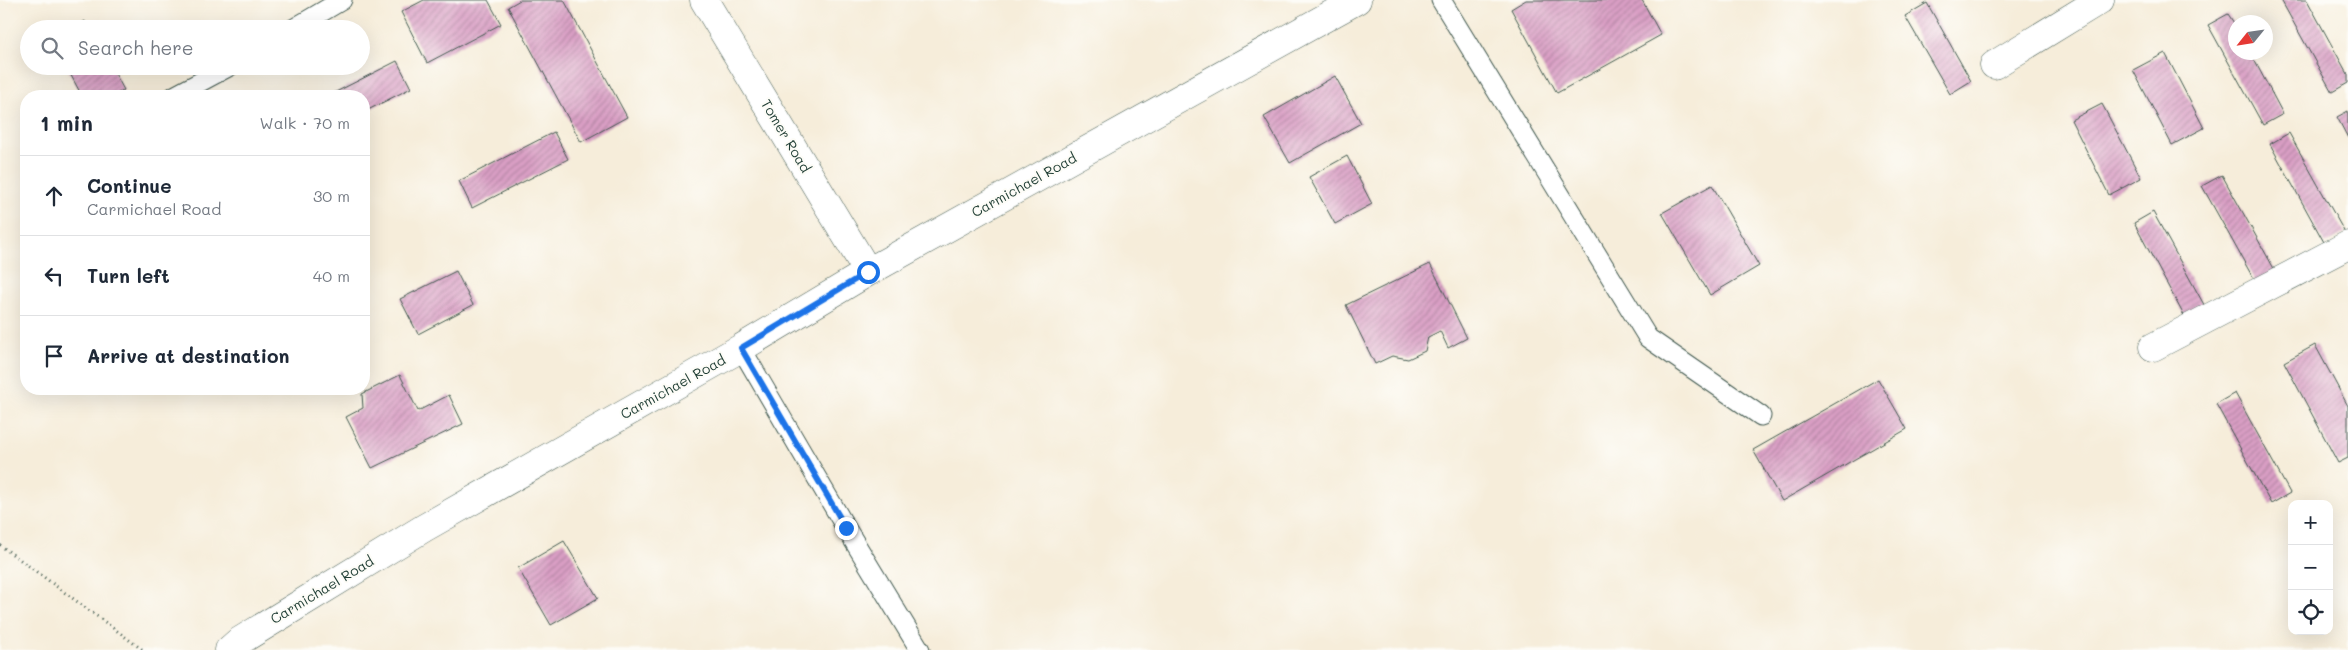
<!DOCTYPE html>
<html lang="en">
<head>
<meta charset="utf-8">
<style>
  body { margin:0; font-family:Mali,sans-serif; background:#f6f6f7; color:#1f2937 }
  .controls { position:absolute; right:15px; bottom:15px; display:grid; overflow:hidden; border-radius:10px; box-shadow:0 5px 20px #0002 }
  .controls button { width:45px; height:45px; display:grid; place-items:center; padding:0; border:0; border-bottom:1px solid #e0e1e3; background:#fff; color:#1f2937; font:25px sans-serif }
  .compass { position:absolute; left:2228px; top:15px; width:45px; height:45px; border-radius:50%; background:#fff; box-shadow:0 5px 20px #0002; rotate:240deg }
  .stop { position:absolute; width:15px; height:15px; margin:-11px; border:4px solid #1a73e8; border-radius:50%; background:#fff }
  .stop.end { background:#1a73e8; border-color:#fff; box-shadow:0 1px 5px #0008 }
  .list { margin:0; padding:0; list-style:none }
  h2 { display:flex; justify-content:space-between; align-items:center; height:65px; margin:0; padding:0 20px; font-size:21px }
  h2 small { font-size:16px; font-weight:400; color:#747a83 }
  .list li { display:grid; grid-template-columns:32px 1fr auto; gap:15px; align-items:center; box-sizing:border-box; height:80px; padding:0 20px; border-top:1px solid #e0e1e3 }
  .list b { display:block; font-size:19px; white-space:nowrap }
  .list p { margin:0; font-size:16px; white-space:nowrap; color:#747a83 }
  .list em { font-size:16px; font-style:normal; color:#747a83 }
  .icon { flex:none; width:28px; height:28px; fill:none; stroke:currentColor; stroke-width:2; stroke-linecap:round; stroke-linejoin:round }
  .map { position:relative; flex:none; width:2348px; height:650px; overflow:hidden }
  .search { position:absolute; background:#fff; box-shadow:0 5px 20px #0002; left:20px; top:20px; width:350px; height:55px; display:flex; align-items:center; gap:12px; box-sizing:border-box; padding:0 18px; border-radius:28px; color:#747a83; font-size:19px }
  .panel { position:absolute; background:#fff; box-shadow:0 5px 20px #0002; left:20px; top:90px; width:350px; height:305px; border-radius:20px }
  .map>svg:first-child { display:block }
</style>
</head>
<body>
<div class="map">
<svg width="2348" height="650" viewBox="0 0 2348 650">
  <defs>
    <pattern id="building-hatch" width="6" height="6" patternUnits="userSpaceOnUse" patternTransform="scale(1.25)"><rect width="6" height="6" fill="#da9fc5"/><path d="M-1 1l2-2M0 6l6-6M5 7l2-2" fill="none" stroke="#b083a1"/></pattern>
  </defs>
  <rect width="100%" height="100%" fill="#fdfcf7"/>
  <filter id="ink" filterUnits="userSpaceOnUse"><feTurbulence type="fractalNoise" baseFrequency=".02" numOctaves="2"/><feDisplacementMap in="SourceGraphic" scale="10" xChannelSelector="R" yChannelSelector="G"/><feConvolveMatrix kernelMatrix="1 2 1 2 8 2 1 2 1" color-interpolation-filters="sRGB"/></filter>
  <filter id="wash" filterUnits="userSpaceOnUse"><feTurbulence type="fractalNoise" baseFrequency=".0096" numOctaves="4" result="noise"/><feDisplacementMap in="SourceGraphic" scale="20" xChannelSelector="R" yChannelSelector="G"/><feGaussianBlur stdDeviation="1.12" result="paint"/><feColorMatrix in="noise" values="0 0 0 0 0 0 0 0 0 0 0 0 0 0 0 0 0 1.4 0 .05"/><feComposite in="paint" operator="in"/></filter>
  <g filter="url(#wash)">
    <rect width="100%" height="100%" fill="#f6edda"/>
    <g id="blocks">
      <!-- building -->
      <path fill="url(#building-hatch)" d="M424,0H488L501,24L427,63L401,12Z
        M520,0H564L627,117L581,142L508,7Z
        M1526,0H1642L1661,35L1557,93L1511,9Z
        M2281,0H2307L2348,75V83L2332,92Z
        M1927,3L1971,81L1950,94L1905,16Z
        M2228,14L2236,26V52H2250L2283,114L2263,125L2208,25Z
        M85,21L90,29H71Z
        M2165,53L2204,128L2172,145L2133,70Z
        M397,61L411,88L364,112V96H328Z
        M66,66H111L124,90L113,96H82Z
        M1335,76L1361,123L1290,163L1264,117Z
        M2102,104L2141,178L2109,195L2071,120Z
        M2348,111V138L2337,117Z
        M554,132L568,159L472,208L459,181Z
        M2289,133L2345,233L2325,244L2270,144Z
        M1347,156L1372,204L1335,224L1309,177Z
        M2222,175L2277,274L2257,285L2202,186Z
        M1712,185L1759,266L1710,295L1662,213Z
        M2153,212L2208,312L2188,323L2134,223Z
        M1430,264L1467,338L1448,348L1440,331L1428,337L1425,351L1408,359L1392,356L1375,364L1346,305Z
        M456,271L473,305L418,334L400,299Z
        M2315,345L2348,406V458L2338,463L2284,362Z
        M400,375L418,411L449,395L463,424L372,468L346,417L363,408L362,394Z
        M1878,379L1907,429L1782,501L1753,450Z
        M2235,393L2290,493L2271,504L2216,404Z
        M564,541L598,598L551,625L518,568Z"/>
    </g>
  </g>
  <g filter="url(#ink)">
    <use href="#blocks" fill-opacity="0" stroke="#3f574d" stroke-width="1"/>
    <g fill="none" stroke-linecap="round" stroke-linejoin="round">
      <!-- lane casing -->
      <g stroke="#3f574d" stroke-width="21">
        <path id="lane" d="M1441,0L1648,338L1761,416
          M293,29L342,0
          M174,96L230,66
          M741,348L846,528L920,650"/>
      </g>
      <!-- street casing -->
      <g stroke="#3f574d" stroke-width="29">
        <path id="street" d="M704,0L868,272
          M1994,65L2100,0
          M2153,347L2348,245
          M229,650L238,642L424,528L741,348L868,272L1357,0"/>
      </g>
      <!-- path -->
      <path stroke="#3f574d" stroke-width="3" stroke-dasharray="1 4" stroke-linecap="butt" d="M0,545L143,650"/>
      <!-- lane -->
      <use href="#lane" stroke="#fff" stroke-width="19"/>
      <!-- street -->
      <use href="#street" stroke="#fff" stroke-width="28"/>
    </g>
  </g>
  <g fill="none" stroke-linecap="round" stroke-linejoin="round" filter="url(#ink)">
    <!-- route -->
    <path stroke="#1a73e8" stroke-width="6" d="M846,528L741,348L868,272"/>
  </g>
  <g text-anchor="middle" stroke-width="4" stroke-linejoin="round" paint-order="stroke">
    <!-- street labels -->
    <g font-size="14" fill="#1f3d34" stroke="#fdfcf7">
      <text transform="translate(786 136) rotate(59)" y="5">Tomer Road</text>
      <text transform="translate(1024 185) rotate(-29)" y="5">Carmichael Road</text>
      <text transform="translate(673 387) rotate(-29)" y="5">Carmichael Road</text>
      <text transform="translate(322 590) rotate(-31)" y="5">Carmichael Road</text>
    </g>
  </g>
</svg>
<div class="controls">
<button>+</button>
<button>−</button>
<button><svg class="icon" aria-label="locate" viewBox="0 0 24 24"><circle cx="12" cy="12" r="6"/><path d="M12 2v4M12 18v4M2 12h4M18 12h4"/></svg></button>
</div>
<svg class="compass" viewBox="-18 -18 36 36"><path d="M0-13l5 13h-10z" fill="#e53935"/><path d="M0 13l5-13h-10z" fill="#747a83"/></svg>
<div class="stop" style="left:868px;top:272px"></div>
<div class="stop end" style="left:846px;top:528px"></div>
<div class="search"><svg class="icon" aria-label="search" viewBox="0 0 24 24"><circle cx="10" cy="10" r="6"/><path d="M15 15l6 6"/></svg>Search here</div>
<section class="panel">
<h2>1 min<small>Walk · 70 m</small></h2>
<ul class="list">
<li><svg class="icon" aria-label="ahead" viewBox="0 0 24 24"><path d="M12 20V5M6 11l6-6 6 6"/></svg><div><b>Continue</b><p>Carmichael Road</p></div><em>30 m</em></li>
<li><svg class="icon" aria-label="left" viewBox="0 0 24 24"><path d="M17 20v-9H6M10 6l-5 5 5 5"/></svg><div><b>Turn left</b></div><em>40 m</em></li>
<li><svg class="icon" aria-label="arrive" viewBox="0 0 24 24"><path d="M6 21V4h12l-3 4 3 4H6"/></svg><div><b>Arrive at destination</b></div></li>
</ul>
</section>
</div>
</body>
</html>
